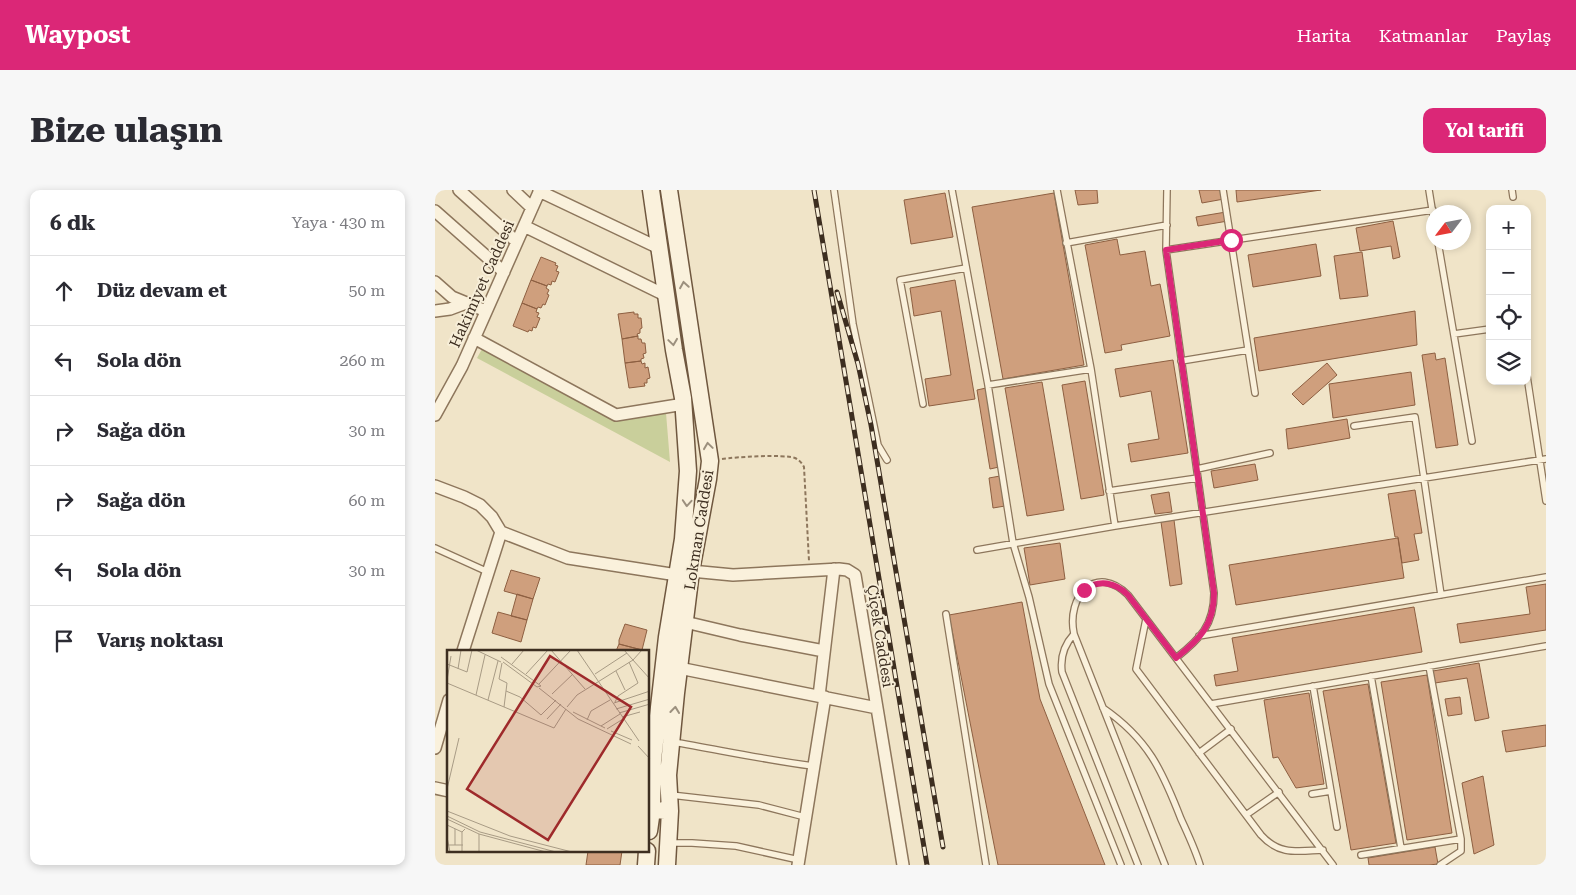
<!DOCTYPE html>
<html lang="tr">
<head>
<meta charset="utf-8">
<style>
  body { margin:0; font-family:"Roboto Serif",serif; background:#f7f7f7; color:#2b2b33 }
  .controls { position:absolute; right:15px; top:15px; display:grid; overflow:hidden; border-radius:10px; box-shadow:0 2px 8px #0003 }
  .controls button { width:45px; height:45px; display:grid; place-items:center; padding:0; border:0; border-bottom:1px solid #e1e1e2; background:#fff; color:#2b2b33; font:25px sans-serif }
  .compass { position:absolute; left:991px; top:15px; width:45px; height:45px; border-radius:50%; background:#fff; box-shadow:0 2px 8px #0003; rotate:238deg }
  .stop { position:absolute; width:15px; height:15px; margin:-11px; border:4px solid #db2777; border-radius:50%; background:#fff }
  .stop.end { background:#db2777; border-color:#fff; box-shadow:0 1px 5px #0008 }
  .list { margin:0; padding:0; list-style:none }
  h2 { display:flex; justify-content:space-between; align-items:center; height:65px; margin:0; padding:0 20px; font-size:21px }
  h2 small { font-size:16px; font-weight:400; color:#7c7c81 }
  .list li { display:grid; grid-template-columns:32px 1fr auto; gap:15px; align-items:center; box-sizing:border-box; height:70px; padding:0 20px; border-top:1px solid #e1e1e2 }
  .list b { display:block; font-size:19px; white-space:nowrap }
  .list em { font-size:16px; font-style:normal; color:#7c7c81 }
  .icon { flex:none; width:28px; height:28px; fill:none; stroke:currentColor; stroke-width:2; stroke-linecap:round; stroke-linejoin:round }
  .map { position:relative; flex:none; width:1111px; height:675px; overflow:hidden; border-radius:10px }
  header { display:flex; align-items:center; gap:30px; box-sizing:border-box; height:70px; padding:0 25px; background:#db2777; color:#fff }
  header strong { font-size:24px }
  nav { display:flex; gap:28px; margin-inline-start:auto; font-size:18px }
  .intro { display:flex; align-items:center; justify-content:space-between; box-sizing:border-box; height:120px; padding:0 30px }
  h1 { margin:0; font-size:35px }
  .button { padding:12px 22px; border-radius:10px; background:#db2777; color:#fff; font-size:18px; font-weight:700 }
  main { display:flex; gap:30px; padding:0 30px }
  aside { flex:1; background:#fff; border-radius:10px; box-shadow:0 2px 8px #0003 }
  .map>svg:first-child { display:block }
</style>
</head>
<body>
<header>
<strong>Waypost</strong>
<nav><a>Harita</a><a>Katmanlar</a><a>Paylaş</a></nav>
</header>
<div class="intro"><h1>Bize ulaşın</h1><a class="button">Yol tarifi</a></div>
<main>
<aside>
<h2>6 dk<small>Yaya · 430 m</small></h2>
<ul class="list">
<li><svg class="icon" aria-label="ahead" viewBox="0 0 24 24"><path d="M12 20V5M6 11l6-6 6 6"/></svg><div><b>Düz devam et</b></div><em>50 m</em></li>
<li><svg class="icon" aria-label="left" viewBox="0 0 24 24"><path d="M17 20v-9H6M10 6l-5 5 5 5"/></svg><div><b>Sola dön</b></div><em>260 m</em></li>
<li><svg class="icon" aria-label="right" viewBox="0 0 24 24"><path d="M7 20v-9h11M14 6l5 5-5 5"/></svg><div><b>Sağa dön</b></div><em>30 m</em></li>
<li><svg class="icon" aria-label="right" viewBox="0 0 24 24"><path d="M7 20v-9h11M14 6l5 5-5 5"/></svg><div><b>Sağa dön</b></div><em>60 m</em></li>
<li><svg class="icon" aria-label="left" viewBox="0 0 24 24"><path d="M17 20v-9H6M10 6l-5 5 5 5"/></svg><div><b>Sola dön</b></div><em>30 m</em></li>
<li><svg class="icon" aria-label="arrive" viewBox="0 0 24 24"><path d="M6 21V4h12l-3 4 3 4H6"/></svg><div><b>Varış noktası</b></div></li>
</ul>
</aside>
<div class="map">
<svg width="1111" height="675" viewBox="0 0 1111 675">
  <rect width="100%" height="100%" fill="#f0e4c8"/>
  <!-- grass -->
  <path fill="#c9cf9b" d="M47,159L181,231L231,223L235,272L42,168Z"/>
  <!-- building -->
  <path fill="#cf9f7d" stroke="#8d5f41" d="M640,0H662L663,13L643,15Z
    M764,0H788L789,9L767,13Z
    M801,0H886L802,12Z
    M510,3L518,47L476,54L469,10Z
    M619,3L649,175L568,189L537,17Z
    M791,22L793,31L763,36L761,27Z
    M958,31L965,67L958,69L956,56L925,61L921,38Z
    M682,49L685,65L710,61L716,96L725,94L735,146L686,155L687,160L670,163L650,55Z
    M881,54L886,86L818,97L813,65Z
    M927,62L933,106L905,109L899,66Z
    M106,67L121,73L120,75L123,76L121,81L124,82L120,92L117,91L116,95L113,94L112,96L96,90Z
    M96,90L112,96L111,98L114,100L112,104L114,105L110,115L108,114L106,118L103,117L102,119L87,113Z
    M520,90L540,209L494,216L490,189L516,185L506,121L479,126L475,98Z
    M87,113L102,119L101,122L104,123L102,127L105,128L101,138L98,137L97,141L94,140L93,142L78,136Z
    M980,121L982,155L824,181L819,148Z
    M199,122V124H203V128H206L207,138L205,139V143L202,144L203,146L187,149L183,124Z
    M203,146V149H206L207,153H210L211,163L208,164L209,168L206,169V171L190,173L187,149Z
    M1000,163L1001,170L1010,168L1023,255L1001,258L987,165Z
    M738,170L753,263L696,272L693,254L724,249L716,201L685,207L680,179Z
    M206,171L207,174L210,173V178L213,177L215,188L212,189V193H209L210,196L194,198L190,173Z
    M892,173L902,185L868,215L857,204Z
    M976,182L980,215L898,228L894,194Z
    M650,191L669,305L646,309L627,195Z
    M607,192L629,320L592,326L570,198Z
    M551,198L564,277L555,279L542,200Z
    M912,229L915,248L853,259L851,239Z
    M820,274L823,290L779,298L776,281Z
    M565,286L570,316L558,318L554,288Z
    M980,300L987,343L979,344L984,370L967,373L963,347H960L953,304Z
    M734,302L737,322L720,324L716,305Z
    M739,330L747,394L735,396L726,332Z
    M963,348L969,388L801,415L794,375Z
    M625,353L630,389L595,395L589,358Z
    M76,380L105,388L98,409L69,401Z
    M1111,394V440L1025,453L1022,434L1095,424L1091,397Z
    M82,404L98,409L92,430L76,426Z
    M587,412L605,509L670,675H563L514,425Z
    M979,417L987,462L781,496L779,485L803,481L797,448Z
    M63,422L92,430L86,452L57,443Z
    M190,434L212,440L207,460L184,454V450Z
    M184,454L207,460V461H181Z
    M1044,473L1054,528L1040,531L1032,488L1000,493L998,481Z
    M992,485L1017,643L972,650L946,492Z
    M933,494L961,653L916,660L888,501Z
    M874,503L889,594L861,598L843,567L838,568L829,510Z
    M1025,507L1027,524L1013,526L1010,509Z
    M1111,535V556L1071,562L1067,541Z
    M1048,586L1059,655L1039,664L1027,593Z
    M1000,657L1003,674L994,675H934L933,668Z
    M153,661H187L185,675H151Z"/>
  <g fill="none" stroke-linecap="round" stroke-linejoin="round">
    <!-- lane casing -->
    <g stroke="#8d765c" stroke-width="8">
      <path id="lane" d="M399,0L418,134L443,255L452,270
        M517,0L553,195L578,353L594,407L614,494L686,675
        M622,0L656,179L680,336
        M732,0L731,60L779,403C779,435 765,449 741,468
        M788,0L820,203
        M994,0L998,25
        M1077,0L1078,7
        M1003,52L1037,251
        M631,53L732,35
        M731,60L998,20
        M1019,144L1055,139
        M746,171L813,160
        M1092,186L1111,311
        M553,195L656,179
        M488,214L465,90L531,78
        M919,236L980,227L1006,405
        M762,279L835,263
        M674,301L763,288
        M0,358L53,382
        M542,360L680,336L1111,269
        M511,424L551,675
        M711,429L701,479L826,645C845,666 863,661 888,660
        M639,444C629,455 625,467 627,482L703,675
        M764,446L1111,387
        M994,476L1026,649V661L1005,675
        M936,486L966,658
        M878,496L902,637
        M776,514L1111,456
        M668,518C713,549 727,580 746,629C753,644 760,659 765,675
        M238,552C285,560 331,570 378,576
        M764,563L796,539
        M877,604L896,601
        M236,605L324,615L370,627
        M811,625L844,602
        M235,653H257L301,656L364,670
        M926,665L1026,649
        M730,675L639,444C631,406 661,373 693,405L898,675"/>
    </g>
    <!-- street casing -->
    <g stroke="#8d765c" stroke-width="14">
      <path id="street" d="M24,0L82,52
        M78,0L97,18
        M104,1L224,58
        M0,21L69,82
        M89,36L232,106
        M0,92L17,107L51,121
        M0,121L15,119L31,113
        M39,148L181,225L249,214
        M0,225L27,176L105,0
        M0,296L29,307L45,315L57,327L66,342L133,368L242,385
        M256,381L298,385L404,379L412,380L420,385L468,675
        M250,432L305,445L389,461
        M28,461L66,342
        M244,478L442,518
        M384,506L399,379
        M0,558L14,510
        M0,598L14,601
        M363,675L390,507"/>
    </g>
    <!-- secondary casing -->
    <g stroke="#6f573f" stroke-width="19">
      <path id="secondary" d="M216,0L239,160L248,208L253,281L248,349L232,447L218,570L217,620
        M234,0L275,271L273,289L256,381L241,503L233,585L235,621
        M214,641L217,620L235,621L232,675
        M211,675L212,661"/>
    </g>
    <!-- path -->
    <path stroke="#8d765c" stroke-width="2" stroke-dasharray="4 2.5" stroke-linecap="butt" d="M287,269C300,267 349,264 360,268C364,270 367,273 369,277L374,371"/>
    <!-- lane -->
    <use href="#lane" stroke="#faf1dc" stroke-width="5.5"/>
    <!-- street -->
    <use href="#street" stroke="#faf1dc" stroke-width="11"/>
    <!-- secondary -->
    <use href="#secondary" stroke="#faf1dc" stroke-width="16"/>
    <!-- rail casing -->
    <g stroke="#3d2e20" stroke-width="5">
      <path id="rail" d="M379,0L492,675
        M402,102L423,174L436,235L508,657"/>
    </g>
    <!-- rail -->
    <use href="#rail" stroke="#f7eed8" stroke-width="3" stroke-dasharray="9" stroke-linecap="butt"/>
  </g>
  <!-- one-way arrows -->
  <defs><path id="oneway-chevron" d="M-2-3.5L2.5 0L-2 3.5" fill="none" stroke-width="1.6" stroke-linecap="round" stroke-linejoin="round" transform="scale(1.25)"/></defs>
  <g stroke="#9c907e">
    <use href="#oneway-chevron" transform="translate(249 95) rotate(-99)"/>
    <use href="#oneway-chevron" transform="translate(238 152) rotate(82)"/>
    <use href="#oneway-chevron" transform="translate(273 256) rotate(-98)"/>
    <use href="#oneway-chevron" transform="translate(252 313) rotate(94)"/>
    <use href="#oneway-chevron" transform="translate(240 520) rotate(-84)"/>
  </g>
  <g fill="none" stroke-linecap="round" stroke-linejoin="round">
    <!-- route -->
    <path stroke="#db2777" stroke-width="6" d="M649,400C664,389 680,392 693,405L741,468C765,449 779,435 779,403L731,60L796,50"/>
  </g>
  <g text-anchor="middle" stroke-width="4" stroke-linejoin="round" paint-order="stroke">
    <!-- street labels -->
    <g font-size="15" fill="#3d2e20" stroke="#f7eed8">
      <text transform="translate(47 94) rotate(-66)" y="5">Hakimiyet Caddesi</text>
      <text transform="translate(264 340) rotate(-81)" y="5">Lokman Caddesi</text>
      <text transform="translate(445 446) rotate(81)" y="5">Çiçek Caddesi</text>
    </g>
  </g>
  <!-- overview -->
  <g transform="translate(12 460)">
    <rect width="202" height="202" fill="#f0e4c8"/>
    <path fill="none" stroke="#a89b85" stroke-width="1" d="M29,0L54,12M104,0L138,39M130,0L192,91M177,0L203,29M54,7L94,36L90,37L56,12M55,13L52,29L60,33L57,57M0,14L20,22L25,0M65,14L77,0M11,19L14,0M169,21L178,40M79,24L101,0M148,24L180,3M0,30L4,6M0,33L107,78L119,59M92,34L124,0M92,38L131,69L184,94M59,41L73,47L94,65M105,44L126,24M29,45L38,5M41,50L51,11M168,52L171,46L191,33L182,12M167,53L203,41M120,57L130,45L186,10L195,0M169,59L203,49M126,62L158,78M172,63L203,54M94,65L109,50M175,67L193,62M100,69L114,54M140,70L144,61L163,50M154,76L173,64M160,79L176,69M164,81L185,90M191,96L203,109M0,139L12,88M0,161L63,186L125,202M0,166L33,182L109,202M0,169L32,184L99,202M0,175L15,182L18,179M15,182V202M32,184V202M0,187L3,202M0,195H16M8,195V179"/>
    <path fill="#9e2a2b" fill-opacity="0.15" stroke="#9e2a2b" stroke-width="2.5" d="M103,6L184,57L101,190L20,139Z"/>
    <rect width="202" height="202" fill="none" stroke="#3d2e20" stroke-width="2.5"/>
  </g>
</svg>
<div class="controls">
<button>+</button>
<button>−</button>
<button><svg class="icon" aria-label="locate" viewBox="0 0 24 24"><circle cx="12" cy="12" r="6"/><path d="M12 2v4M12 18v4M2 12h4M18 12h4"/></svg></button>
<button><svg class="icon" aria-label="layers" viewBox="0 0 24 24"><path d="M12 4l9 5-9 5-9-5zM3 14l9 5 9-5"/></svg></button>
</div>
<svg class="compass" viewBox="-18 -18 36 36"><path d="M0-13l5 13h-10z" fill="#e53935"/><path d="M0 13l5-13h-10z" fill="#7c7c81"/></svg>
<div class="stop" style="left:796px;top:50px"></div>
<div class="stop end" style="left:649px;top:400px"></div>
</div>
</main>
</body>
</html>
